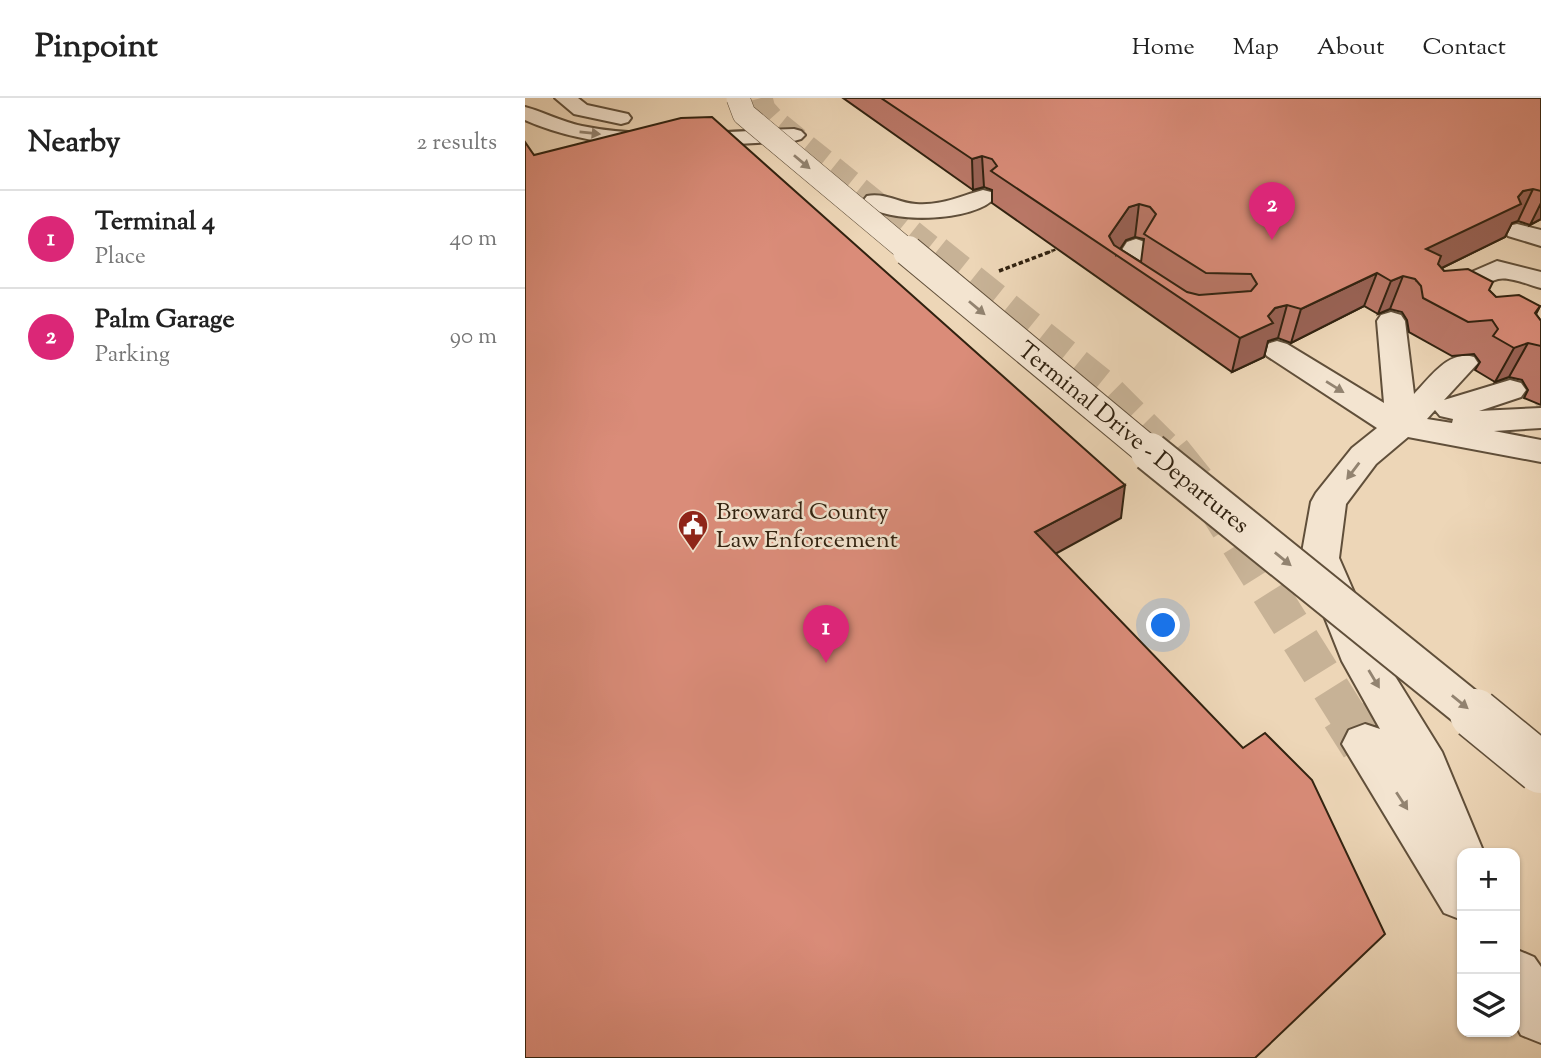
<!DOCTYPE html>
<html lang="en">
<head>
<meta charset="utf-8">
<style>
  body { margin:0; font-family:"Sorts Mill Goudy",serif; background:#f6f6f6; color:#222 }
  .controls { position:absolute; right:21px; bottom:21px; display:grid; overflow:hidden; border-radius:14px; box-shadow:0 2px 5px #0004 }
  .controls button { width:63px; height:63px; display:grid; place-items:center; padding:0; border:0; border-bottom:2px solid #e0e0e0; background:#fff; color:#222; font:35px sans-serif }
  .you { position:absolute; left:639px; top:528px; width:24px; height:24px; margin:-18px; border:5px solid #fff; border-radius:50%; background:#1a73e8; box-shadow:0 0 0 10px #1a73e833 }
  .badge { display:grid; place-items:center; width:46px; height:46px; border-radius:50%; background:#db2777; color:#fff; font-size:23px; font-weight:700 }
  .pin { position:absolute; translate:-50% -58px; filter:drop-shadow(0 2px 4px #0008) }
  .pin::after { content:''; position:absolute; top:37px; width:24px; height:21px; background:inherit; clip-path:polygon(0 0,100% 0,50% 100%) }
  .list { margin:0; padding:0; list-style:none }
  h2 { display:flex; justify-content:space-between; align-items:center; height:91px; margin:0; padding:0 28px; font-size:30px }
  h2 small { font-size:23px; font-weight:400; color:#767676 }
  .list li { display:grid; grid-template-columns:46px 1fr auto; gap:21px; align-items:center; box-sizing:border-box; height:98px; padding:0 28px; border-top:2px solid #e0e0e0 }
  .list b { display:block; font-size:26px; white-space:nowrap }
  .list p { margin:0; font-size:23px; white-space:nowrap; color:#767676 }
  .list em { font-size:23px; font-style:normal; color:#767676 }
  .icon { flex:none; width:38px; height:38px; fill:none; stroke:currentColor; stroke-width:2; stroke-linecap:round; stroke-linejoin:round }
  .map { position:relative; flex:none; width:1016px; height:960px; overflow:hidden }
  header { display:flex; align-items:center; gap:42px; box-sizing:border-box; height:98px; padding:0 35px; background:#fff; border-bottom:2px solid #e0e0e0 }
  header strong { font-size:33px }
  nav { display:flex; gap:38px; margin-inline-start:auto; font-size:24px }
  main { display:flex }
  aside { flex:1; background:#fff }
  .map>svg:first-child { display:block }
</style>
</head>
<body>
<header>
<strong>Pinpoint</strong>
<nav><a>Home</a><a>Map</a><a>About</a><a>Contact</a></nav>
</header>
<main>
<aside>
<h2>Nearby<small>2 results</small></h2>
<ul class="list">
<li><span class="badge">1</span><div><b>Terminal 4</b><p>Place</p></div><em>40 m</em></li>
<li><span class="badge">2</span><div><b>Palm Garage</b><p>Parking</p></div><em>90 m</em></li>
</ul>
</aside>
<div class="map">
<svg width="1016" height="960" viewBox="0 0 1016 960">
  <rect width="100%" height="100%" fill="#edd6b7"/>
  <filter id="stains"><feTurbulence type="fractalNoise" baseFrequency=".00286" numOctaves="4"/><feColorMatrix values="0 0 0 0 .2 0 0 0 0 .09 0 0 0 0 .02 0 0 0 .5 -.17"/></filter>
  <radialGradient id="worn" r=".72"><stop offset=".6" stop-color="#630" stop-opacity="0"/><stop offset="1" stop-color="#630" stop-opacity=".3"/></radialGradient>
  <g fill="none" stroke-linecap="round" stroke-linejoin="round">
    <!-- minor-tunnel-far3 -->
    <path stroke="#c7b296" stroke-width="23" stroke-dasharray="23 11" stroke-linecap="butt" d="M236,0L239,11L248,21L414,155"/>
    <!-- minor-tunnel-far2 -->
    <path stroke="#c7b296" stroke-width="30" stroke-dasharray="30 15" stroke-linecap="butt" d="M412,153L579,287L648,356
      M1010,306L1016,302"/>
    <!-- minor-tunnel-far1 -->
    <path stroke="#c7b296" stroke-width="38" stroke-dasharray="38 19" stroke-linecap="butt" d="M647,354L693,411L823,618"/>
    <!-- minor-tunnel -->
    <path stroke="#c7b296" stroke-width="50" stroke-dasharray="50 25" stroke-linecap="butt" d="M821,616L840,646"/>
    <!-- minor casing -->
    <g stroke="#604f3a" stroke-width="4">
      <path id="minor" d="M30,0H53L62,7L103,16L106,20L103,24L96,26L49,16Z
        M0,9C19,14 37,24 57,28C125,42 200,33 269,31L276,33L280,37L276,41L269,43C180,47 83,59 0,22Z
        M458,92L466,94L470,99C453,124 356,128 338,103L342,98C358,94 375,105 391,106C416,108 435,98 458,92Z
        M992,126L1016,132V148L983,138L980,133L983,128Z
        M611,141L620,144L624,149L611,170L641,193L637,199C618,203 594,187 584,172L602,144Z
        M972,163L1016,174V190C1004,187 984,178 973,181C950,187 930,210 905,204L901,198L905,192Z
        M866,214L876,217L880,223L889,296C906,279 923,252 949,259L953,265L919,302L985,282L996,285L1001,292L996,299L954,313L1016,310V330L969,333L1016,342V364L883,339L851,366L821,406L814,460L855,554L917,654L959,755H937V822L919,815L817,646L824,632L840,626L855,631L817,563L776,460L786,404L791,395L827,350L852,330L742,258L737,252L742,246L752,243L762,246L859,305L852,223L856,217ZM910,312L915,318L928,321L927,325L902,321Z
        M990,851L1009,859L1016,869V945L996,937L990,926Z"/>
    </g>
    <!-- minor -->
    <use href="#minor" fill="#f3e4d0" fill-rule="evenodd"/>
    <!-- minor-bridge-far3 casing -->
    <g stroke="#604f3a" stroke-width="24" stroke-linecap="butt">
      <path id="minor-bridge-far3" d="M213,0L219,16L385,155"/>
    </g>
    <!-- minor-bridge-far2 casing -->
    <g stroke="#604f3a" stroke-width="32" stroke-linecap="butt">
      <path id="minor-bridge-far2" d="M383,153L627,356"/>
    </g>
    <!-- minor-bridge-far1 casing -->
    <g stroke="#604f3a" stroke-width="42" stroke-linecap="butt">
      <path id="minor-bridge-far1" d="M625,354L952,618"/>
    </g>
    <!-- minor-bridge casing -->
    <g stroke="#604f3a" stroke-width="53" stroke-linecap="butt">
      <path id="minor-bridge" d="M950,616L1016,670"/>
    </g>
    <!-- path-bridge-far1 -->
    <path stroke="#312210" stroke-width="2.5" stroke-dasharray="3.5 2" stroke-linecap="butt" d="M522,155L532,151"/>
    <!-- path-bridge -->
    <path stroke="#312210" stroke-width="3.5" stroke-dasharray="4.5 2.5" stroke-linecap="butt" d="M474,173L527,153"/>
    <!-- minor-bridge-far3 -->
    <use href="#minor-bridge-far3" stroke="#f3e4d0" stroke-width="23"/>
    <!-- minor-bridge-far2 -->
    <use href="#minor-bridge-far2" stroke="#f3e4d0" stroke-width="30"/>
    <!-- minor-bridge-far1 -->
    <use href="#minor-bridge-far1" stroke="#f3e4d0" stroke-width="38"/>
    <!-- minor-bridge -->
    <use href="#minor-bridge" stroke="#f3e4d0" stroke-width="50"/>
  </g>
  <!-- wall -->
  <path fill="#bb7868" stroke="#312210" stroke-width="2" fill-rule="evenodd" d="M318,0H1016V121L1005,127L993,123L987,125L980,139L917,170L919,173L964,192L971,199L1015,208L1011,216L1016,223V307L999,300L1003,292L997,282L984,279L970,284L950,272L955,264L949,256L927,258L884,234L882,222L877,214L865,211L853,216L839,208L766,245L753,240L743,243L739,259L707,274L467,105V92L459,89L448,92ZM610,139L619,141L616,164L595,151L601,142Z"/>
  <!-- shaded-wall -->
  <path fill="#996255" stroke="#312210" stroke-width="2" d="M457,58L459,89L448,92L447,61Z
    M1008,91L993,123L987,125L980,139L892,182L901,151L993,99L998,93Z
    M1016,105V121L1005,127Z
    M614,106L610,139L601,142L591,157L584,138L604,109Z
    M852,175L839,208L766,245L776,211Z
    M878,178L865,211L853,216L866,183Z
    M762,207L753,240L743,243L739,259L707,274L715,240L743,218L750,210Z
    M1015,208L997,242L1003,245L984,279L970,284L989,250Z
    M600,387L596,420L510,467V434Z"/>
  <!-- building -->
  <path fill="#da8c79" stroke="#312210" stroke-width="2" fill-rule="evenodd" d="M356,0H1016V93L1008,91L998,93L993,99L996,106L901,151L916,158L913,166L919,173L943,171L968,184L964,192L971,199L994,197L1015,208L1010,215L1016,223V248L1003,245L989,250L968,238L973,231L967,222L943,224L898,200L896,188L890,181L878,178L866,183L852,175L776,211L762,207L750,210L743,218L748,225L715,240L466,73L472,68L467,61L457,58L447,61ZM614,106L625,109L631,116L619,136L681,175L726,176L732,186L726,193L674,197L662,194L589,147L584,138L604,109Z
    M187,19L600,387L510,434L718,650L740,635L787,682L860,836L730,960H0V44L9,57L156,20Z"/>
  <!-- one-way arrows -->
  <defs><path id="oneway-solid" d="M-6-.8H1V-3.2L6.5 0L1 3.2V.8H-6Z" transform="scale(1.75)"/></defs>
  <g fill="#928370">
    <use href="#oneway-solid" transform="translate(65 35) rotate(6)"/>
    <use href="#oneway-solid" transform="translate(277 64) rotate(40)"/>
    <use href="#oneway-solid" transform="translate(452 210) rotate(40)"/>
    <use href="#oneway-solid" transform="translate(810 289) rotate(32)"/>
    <use href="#oneway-solid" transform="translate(828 373) rotate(127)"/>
    <use href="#oneway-solid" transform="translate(758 461) rotate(39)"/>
    <use href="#oneway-solid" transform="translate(849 581) rotate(59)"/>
    <use href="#oneway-solid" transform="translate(935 604) rotate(39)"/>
    <use href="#oneway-solid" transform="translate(877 703) rotate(57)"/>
  </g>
  <!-- icons -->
  <defs>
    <g id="civic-pin" transform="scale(1.575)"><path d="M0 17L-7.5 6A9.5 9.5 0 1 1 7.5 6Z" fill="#8f2418" stroke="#f3e4d0"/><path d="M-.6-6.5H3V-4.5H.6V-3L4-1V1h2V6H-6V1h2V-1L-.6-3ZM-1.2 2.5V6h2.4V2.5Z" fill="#fff"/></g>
  </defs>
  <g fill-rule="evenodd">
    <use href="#civic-pin" x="168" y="427"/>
  </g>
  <g text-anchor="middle" stroke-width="5" stroke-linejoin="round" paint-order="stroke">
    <!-- street labels -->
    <g font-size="24" fill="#312210" stroke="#f3e4d0">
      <text transform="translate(609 339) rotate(39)" y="8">Terminal Drive - Departures</text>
    </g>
    <!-- poi labels -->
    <g font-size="24" fill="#312210" stroke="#f3e4d0" text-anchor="start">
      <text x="191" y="421">Broward County<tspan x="191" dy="28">Law Enforcement</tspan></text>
    </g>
  </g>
  <rect width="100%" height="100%" filter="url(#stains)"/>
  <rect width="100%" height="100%" fill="url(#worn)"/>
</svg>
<div class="controls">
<button>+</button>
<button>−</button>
<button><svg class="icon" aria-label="layers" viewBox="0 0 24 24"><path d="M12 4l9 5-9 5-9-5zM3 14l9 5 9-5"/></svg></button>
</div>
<div class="you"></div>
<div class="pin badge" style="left:301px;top:565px">1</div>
<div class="pin badge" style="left:747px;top:142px">2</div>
</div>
</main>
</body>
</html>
